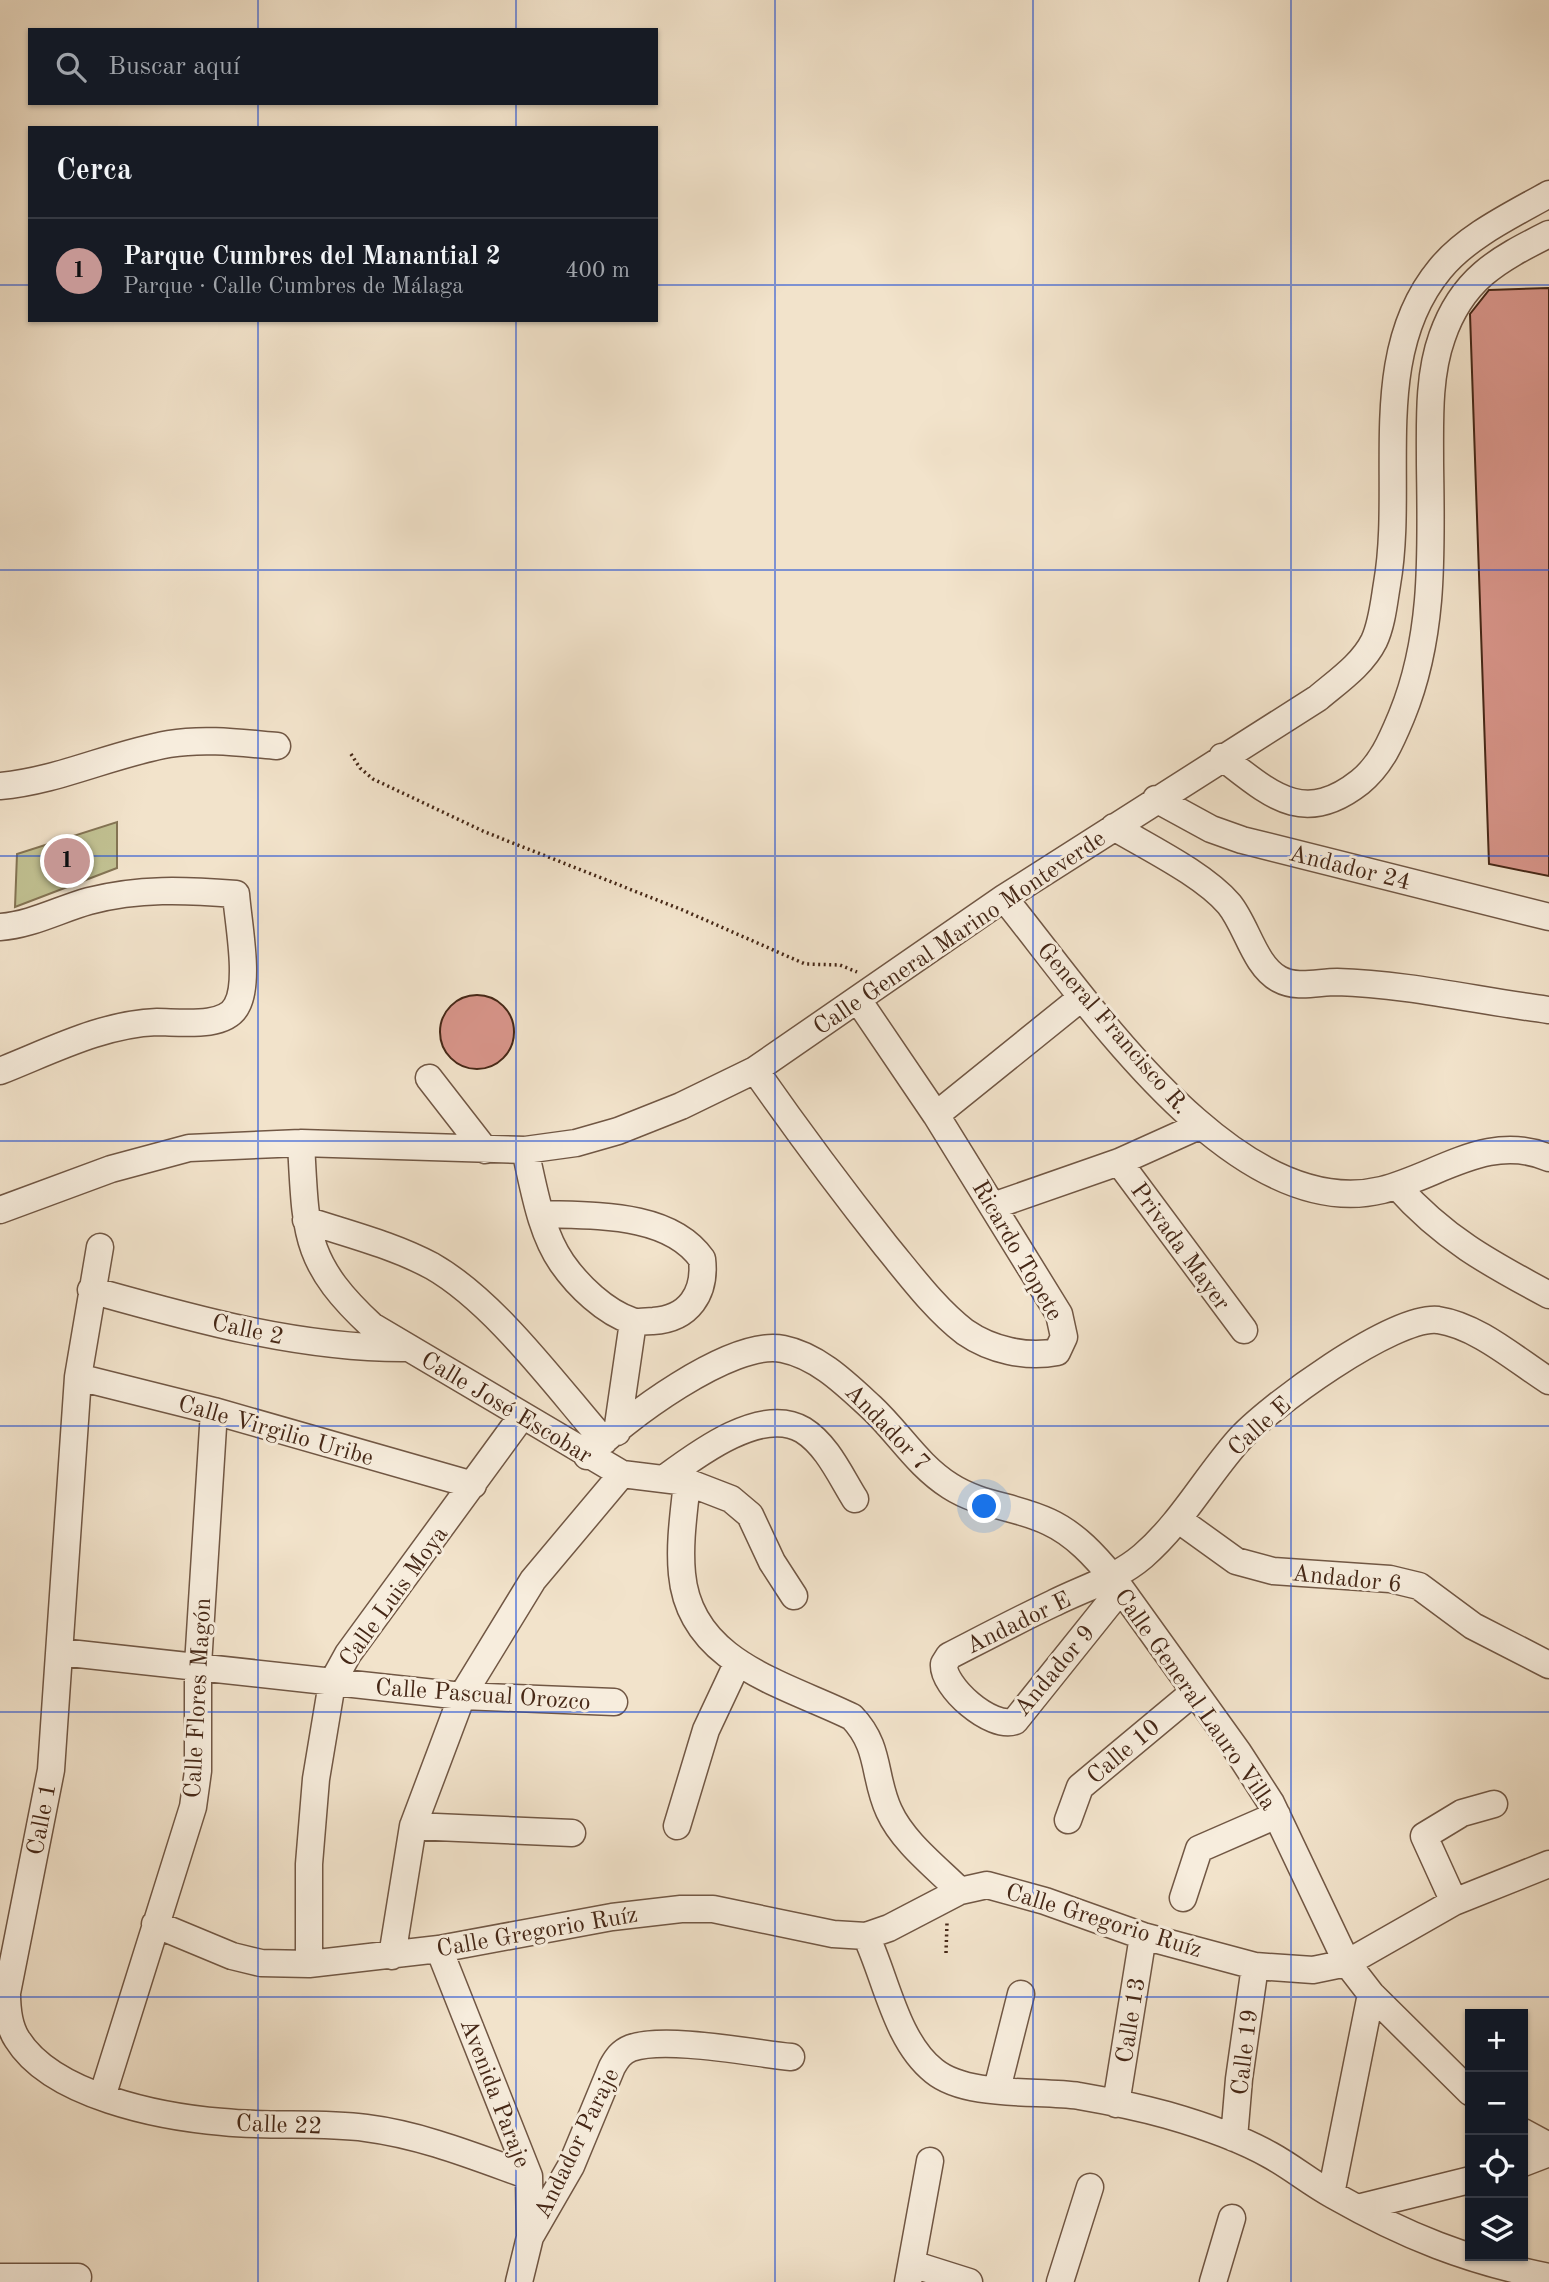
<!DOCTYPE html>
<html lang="es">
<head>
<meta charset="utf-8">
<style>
  body { margin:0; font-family:"Old Standard TT",serif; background:#242831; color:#f1f3f6 }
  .controls { position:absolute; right:21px; bottom:21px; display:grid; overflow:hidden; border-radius:0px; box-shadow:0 2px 5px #0004 }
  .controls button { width:63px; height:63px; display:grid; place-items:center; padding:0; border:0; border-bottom:2px solid #363941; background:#171b24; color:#f1f3f6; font:35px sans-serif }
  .you { position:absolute; left:985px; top:1507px; width:24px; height:24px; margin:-18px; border:5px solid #fff; border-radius:50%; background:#1a73e8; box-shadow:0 0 0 10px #1a73e833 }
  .badge { display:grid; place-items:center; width:46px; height:46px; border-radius:50%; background:#c59692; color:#111; font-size:23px; font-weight:700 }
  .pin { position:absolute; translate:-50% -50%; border:4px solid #fff; box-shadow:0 2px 7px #0006 }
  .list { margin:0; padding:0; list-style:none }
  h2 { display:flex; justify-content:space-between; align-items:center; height:91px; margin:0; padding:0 28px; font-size:30px }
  h2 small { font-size:23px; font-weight:400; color:#9ea1a6 }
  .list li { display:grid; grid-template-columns:46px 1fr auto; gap:21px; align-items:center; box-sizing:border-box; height:105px; padding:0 28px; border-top:2px solid #363941 }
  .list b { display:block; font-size:26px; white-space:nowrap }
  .list p { margin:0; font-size:23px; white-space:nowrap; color:#9ea1a6 }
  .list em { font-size:23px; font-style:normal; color:#9ea1a6 }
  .icon { flex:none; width:38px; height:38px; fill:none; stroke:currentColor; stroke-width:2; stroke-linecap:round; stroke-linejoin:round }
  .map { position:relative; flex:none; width:1549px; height:2282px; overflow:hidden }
  .search { position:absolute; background:#171b24; box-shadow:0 2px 5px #0004; left:28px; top:28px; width:630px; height:77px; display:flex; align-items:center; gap:18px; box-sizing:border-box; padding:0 24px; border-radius:0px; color:#9ea1a6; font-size:26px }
  .panel { position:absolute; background:#171b24; box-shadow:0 2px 5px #0004; left:28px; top:126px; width:630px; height:196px; border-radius:0px }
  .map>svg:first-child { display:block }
</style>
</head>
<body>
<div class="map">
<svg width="1549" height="2282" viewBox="0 0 1549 2282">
  <rect width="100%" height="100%" fill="#f2e3cb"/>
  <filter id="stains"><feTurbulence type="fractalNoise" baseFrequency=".00286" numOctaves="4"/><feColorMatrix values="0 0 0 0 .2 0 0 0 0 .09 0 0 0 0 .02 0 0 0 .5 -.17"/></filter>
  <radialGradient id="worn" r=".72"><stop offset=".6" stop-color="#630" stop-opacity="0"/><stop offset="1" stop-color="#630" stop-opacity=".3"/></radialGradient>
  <!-- green -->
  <path fill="#c1c192" stroke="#847454" stroke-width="2" d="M117,822V868L15,907L17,854Z"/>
  <!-- building -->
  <path fill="#d8958a" stroke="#462817" stroke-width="2" d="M1549,288V876L1489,864L1470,314L1489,290Z
    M440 1032a37 37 0 1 1 74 0a37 37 0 1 1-74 0Z"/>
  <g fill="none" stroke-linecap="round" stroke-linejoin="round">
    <!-- minor casing -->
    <g stroke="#715744" stroke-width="29">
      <path id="minor" d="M1222,757C1270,794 1303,827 1360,782C1382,764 1392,739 1402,715C1435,634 1431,549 1430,463C1430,422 1428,376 1442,337C1462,279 1497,260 1549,234
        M0,786C58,781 112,754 169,744C205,738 242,743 277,746
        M1156,799L1211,829L1242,840L1549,917
        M1114,827C1149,848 1203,874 1229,904C1247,926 1254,965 1279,979C1297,989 1318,982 1337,982C1408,984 1479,1001 1549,1010
        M1004,898C1085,997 1234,1226 1382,1190C1438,1176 1489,1132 1549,1158
        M0,927C31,925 60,909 89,901C139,888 185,890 236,894C238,922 250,981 237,1005C226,1029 179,1022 157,1022C102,1024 51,1051 0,1071
        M755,1070C797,1130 840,1188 886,1246C910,1275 935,1309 965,1332C991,1350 1026,1358 1057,1352L1064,1337L1059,1314L936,1115L858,1000
        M429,1078L485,1150
        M936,1115L1081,998
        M301,1143C306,1233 303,1262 372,1326L622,1474L687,1482L731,1499L750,1515L772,1562L794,1596
        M525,1150C534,1188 540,1231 562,1263C578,1286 605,1312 632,1321C638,1323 647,1321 653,1321C689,1319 706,1293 702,1259C669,1212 593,1216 541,1214
        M1119,1162L1244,1330
        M1397,1186C1443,1238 1489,1263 1549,1295
        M993,1206L1119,1162L1199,1126
        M0,1210L111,1169L189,1148L301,1143L525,1150L576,1143L618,1131L681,1106L755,1070L1004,898L1318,698C1338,681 1362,665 1374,641C1382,624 1384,602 1387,584C1405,481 1368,356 1440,269C1467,236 1512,215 1549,194
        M306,1220C348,1234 393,1245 432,1266C495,1302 556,1386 604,1441
        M100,1247L78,1377L51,1770L7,1993C7,2008 8,2025 17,2039C52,2096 161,2117 223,2122C270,2127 319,2122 366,2128C422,2135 476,2157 529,2176
        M91,1290C194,1319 300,1349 407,1348
        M78,1377L214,1411L473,1485
        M617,1432L633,1322
        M587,1456C622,1421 732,1338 783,1349C818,1356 846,1384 871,1407C899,1433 917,1465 950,1486C981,1506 1016,1506 1049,1522C1075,1534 1095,1556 1113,1578L1238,1752L1271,1803L1347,1963L1371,1994L1470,2092
        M665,1478C696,1455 762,1405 803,1430C827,1445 840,1475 855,1499
        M687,1482C684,1512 679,1543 682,1574C690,1663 785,1684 852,1717C881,1747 873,1777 889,1811C903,1842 936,1867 960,1891
        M1179,1520L1236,1561L1273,1571L1390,1579L1419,1586L1473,1626L1549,1665
        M1120,1590L1015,1721C991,1730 942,1686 944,1664L949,1656C984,1638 1018,1620 1054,1603C1084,1588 1116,1579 1143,1556C1181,1523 1204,1480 1237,1442C1266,1408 1394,1315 1438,1320C1478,1326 1516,1360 1549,1381
        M60,1652L462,1696L614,1702
        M1068,1820L1080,1787L1194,1692
        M413,1826L572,1833
        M677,1826L706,1730L737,1664
        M1183,1898L1199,1849L1277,1815
        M1454,1902L1424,1836L1462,1813L1494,1804
        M155,1924L232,1956L261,1963L309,1964L439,1949L612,1917L681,1909H713L833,1934L866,1936L889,1928L960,1891L987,1885L1045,1901L1143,1936L1255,1966L1313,1970L1347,1963L1454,1902L1549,1864
        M866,1936C886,1978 896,2041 934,2071C967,2098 1038,2090 1079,2096C1108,2101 1138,2107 1167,2115C1202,2125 1238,2137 1270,2155C1292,2167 1311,2183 1333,2195C1405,2236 1468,2261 1549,2277
        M439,1949L529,2176L530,2237L519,2282
        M392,1956L413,1826L462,1696L533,1580L622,1474
        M309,1964V1864L316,1779L332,1683L348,1654L522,1416
        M997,2089L1021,1994
        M102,2097L193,1807L198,1771V1665L214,1411
        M1116,2104L1143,1936
        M1523,2132L1549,2146
        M1234,2138L1239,2079L1255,1966
        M1523,2163L1549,2153
        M1331,2194L1371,1994
        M1357,2208L1470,2180
        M530,2237L571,2166L612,2067C617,2058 621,2052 631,2048C666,2036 752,2053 791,2057
        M912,2264L969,2282
        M0,2277H78
        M908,2282L930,2161
        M1060,2282L1090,2187
        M1213,2282L1232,2218"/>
    </g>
    <!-- path -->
    <path stroke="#462817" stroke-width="3.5" stroke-dasharray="2 3.5" stroke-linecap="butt" d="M351,754L360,768L373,779L485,832L685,911L805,964L840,965L857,972
      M946,1953L947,1923"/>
    <!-- minor -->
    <use href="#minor" stroke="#f7eddd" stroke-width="26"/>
  </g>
  <!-- grid -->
  <path fill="none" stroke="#1d4ed8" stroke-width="2" stroke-opacity="0.55" d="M258,0V30M516,0V30M775,0V2282M1033,0V2282M1291,0V2282M258,103V128M516,103V128M0,285H30M656,285H1549M258,320V2282M516,320V2282M0,570H1549M0,856H1549M0,1141H1549M0,1426H1549M0,1712H1549M0,1997H1549"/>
  <g text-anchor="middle" stroke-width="6" stroke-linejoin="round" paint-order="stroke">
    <!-- street labels -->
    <g font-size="24" fill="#462817" stroke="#f7eddd">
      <text transform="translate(1350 867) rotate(14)" y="8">Andador 24</text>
      <text transform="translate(959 932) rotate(-34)" y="8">Calle General Marino Monteverde</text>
      <text transform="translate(1114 1028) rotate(49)" y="8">General Francisco R.</text>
      <text transform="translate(1181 1246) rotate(54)" y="8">Privada Mayer</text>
      <text transform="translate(1018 1250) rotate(60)" y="8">Ricardo Topete</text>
      <text transform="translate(248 1329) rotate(12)" y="8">Calle 2</text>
      <text transform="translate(507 1407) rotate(31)" y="8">Calle José Escobar</text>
      <text transform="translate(1259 1426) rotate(-42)" y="8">Calle E</text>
      <text transform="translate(888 1427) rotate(46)" y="8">Andador 7</text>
      <text transform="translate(276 1430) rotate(16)" y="8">Calle Virgilio Uribe</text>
      <text transform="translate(1347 1578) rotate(6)" y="8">Andador 6</text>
      <text transform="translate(393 1596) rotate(-54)" y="8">Calle Luis Moya</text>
      <text transform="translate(1018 1622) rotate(-26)" y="8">Andador E</text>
      <text transform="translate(1054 1670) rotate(-50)" y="8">Andador 9</text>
      <text transform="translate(483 1694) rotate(4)" y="8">Calle Pascual Orozco</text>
      <text transform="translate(197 1698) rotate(-87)" y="8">Calle Flores Magón</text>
      <text transform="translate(1196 1699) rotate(55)" y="8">Calle General Lauro Villa</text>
      <text transform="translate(1123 1751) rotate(-40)" y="8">Calle 10</text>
      <text transform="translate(41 1819) rotate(-79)" y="8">Calle 1</text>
      <text transform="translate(1104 1920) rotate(17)" y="8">Calle Gregorio Ruíz</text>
      <text transform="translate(537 1931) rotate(-10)" y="8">Calle Gregorio Ruíz</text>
      <text transform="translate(1130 2020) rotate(-81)" y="8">Calle 13</text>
      <text transform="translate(1244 2052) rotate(-83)" y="8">Calle 19</text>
      <text transform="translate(496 2093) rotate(69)" y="8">Avenida Paraje</text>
      <text transform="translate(279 2124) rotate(2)" y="8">Calle 22</text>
      <text transform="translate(576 2143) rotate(-64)" y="8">Andador Paraje</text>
    </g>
  </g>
  <rect width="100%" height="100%" filter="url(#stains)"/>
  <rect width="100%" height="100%" fill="url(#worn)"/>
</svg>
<div class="controls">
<button>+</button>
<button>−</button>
<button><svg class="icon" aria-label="locate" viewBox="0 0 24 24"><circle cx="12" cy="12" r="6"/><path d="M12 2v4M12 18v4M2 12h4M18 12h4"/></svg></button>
<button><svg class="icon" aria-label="layers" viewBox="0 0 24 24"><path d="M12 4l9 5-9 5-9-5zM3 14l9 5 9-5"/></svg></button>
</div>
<div class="you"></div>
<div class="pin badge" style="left:67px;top:861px">1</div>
<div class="search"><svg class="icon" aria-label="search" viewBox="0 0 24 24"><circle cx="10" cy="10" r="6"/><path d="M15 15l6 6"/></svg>Buscar aquí</div>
<section class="panel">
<h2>Cerca<small></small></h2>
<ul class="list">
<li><span class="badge">1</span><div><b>Parque Cumbres del Manantial 2</b><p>Parque · Calle Cumbres de Málaga</p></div><em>400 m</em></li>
</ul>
</section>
</div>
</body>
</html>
